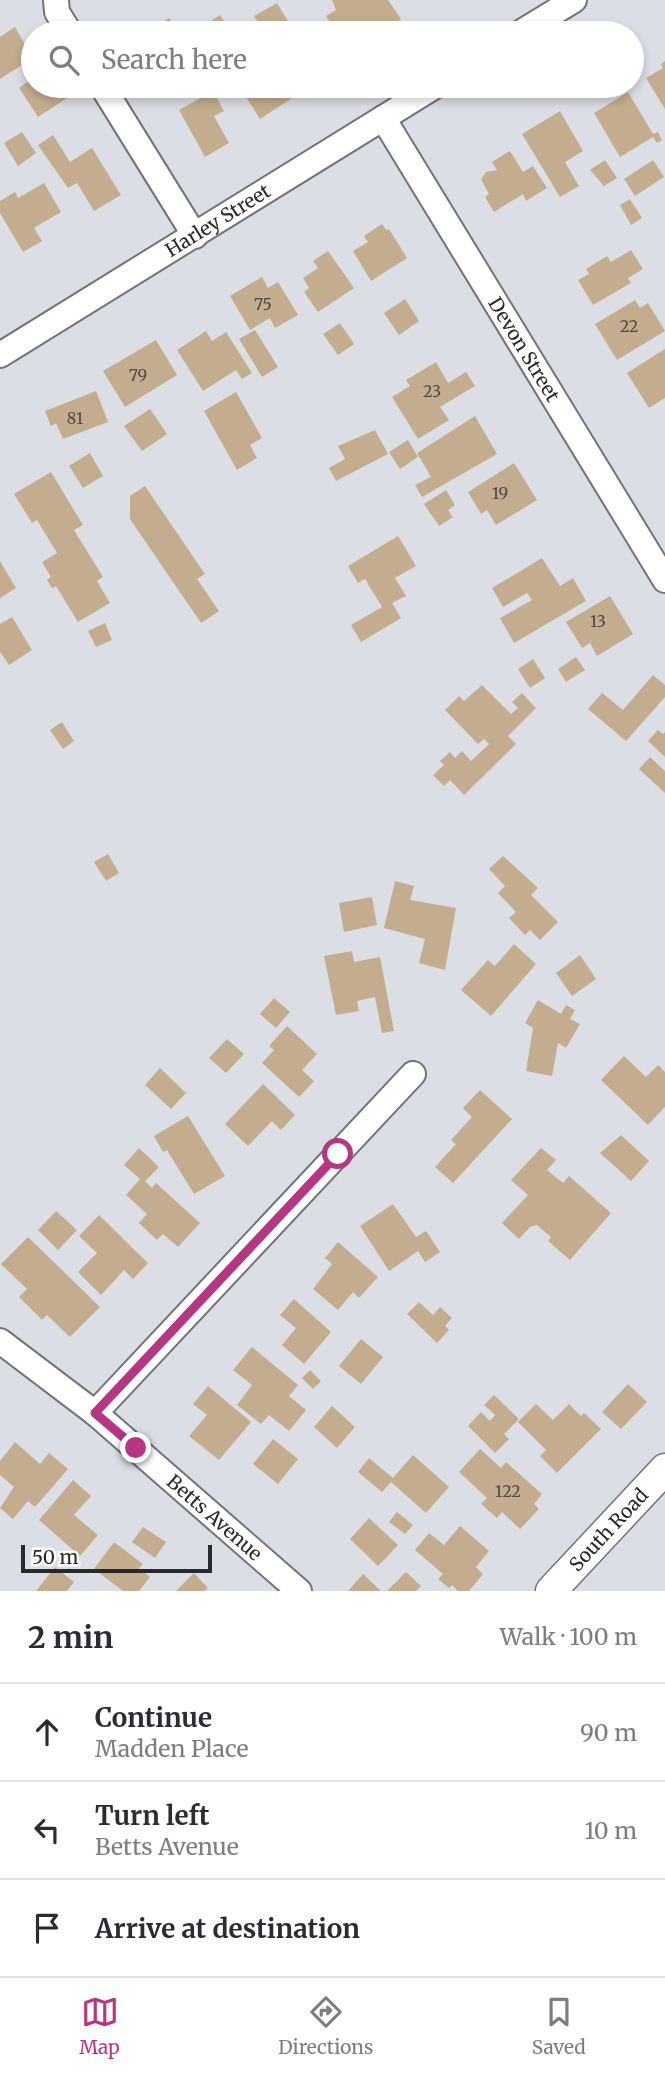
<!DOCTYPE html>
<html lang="en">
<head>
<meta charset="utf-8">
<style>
  body { margin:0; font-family:Merriweather,serif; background:#f2f2f3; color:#2b2b33 }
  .scale { position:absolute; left:21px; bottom:18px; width:191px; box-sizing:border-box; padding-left:7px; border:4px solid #28292b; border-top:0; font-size:19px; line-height:24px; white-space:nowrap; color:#28292b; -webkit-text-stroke:5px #fff; paint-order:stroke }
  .stop { position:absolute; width:21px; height:21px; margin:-16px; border:5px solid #b53683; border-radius:50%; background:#fff }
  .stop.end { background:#b53683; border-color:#fff; box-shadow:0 2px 7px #0008 }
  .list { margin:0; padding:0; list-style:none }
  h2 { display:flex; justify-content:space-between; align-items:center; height:91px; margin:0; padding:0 28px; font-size:30px }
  h2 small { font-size:23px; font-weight:400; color:#7c7c81 }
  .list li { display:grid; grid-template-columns:46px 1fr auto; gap:21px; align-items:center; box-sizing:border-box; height:98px; padding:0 28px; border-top:2px solid #e1e1e2 }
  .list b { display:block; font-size:26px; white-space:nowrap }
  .list p { margin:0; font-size:23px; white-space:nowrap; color:#7c7c81 }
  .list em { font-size:23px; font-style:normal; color:#7c7c81 }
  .icon { flex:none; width:38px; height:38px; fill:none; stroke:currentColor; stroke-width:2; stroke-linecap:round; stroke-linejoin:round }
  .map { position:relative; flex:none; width:665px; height:1591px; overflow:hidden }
  .search { position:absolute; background:#fff; box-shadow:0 4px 10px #0003; left:21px; right:21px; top:21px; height:77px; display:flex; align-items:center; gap:18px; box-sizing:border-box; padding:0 24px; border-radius:38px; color:#7c7c81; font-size:26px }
  .sheet { height:385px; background:#fff }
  nav { display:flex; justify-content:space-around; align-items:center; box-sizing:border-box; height:98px; border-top:2px solid #e1e1e2; background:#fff; font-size:19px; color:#7c7c81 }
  nav a { display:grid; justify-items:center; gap:4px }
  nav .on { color:#b53683 }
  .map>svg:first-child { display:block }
</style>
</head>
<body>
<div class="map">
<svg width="665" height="1591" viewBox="0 0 665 1591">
  <rect width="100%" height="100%" fill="#dcdee5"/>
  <!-- building -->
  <path fill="#c4ad8f" d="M332,0H388L401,19L381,33H337L326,16L336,10Z
    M277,3L295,33H265L254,16Z
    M220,15L229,29L222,33H204L200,28Z
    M169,18L179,33H145Z
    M316,22L323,33H298Z
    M15,27L33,58L0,79V37Z
    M665,61V109L646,78L663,68L661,64Z
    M33,78V86H59L67,98L38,117L19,88Z
    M181,86H204L187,96Z
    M239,86H282L291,99L260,119Z
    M213,91L224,111L214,116L229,143L205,157L179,110Z
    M628,92L653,134L658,132L662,140L657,143L653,137L620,157L594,113Z
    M560,111L583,151L565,162L579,186L560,197L522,134Z
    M22,132L36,153L18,166L4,143Z
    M53,135L70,162L92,148L121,195L94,211L77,183L68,188L38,145Z
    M510,151L523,172L533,166L547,188L526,201L523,194L494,212L485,197L489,194L481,179L486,172L497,170L492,162Z
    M605,160L617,178L604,186L590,170Z
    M653,160L664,177L635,196L624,179Z
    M44,183L61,212L34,228L42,241L23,252L0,213V201L15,192L18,198Z
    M630,199L642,218L631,225L620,205Z
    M382,224L386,230L389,229L407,258L371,281L353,251L368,242L364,236Z
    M631,250L643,269L628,278L631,283L593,305L578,280L589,274L586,269L607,256L611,262Z
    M328,251L354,288L318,312L304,292L309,288L303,278L318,268L313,261Z
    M262,277L268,288L278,282L298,315L275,328L270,318L250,330L230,296Z
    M405,299L419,321L399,335L384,313Z
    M635,300L640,308L648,303L665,331L617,360L595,324Z
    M340,323L354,344L338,355L323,334Z
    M255,330L278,367L262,377L239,339Z
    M206,331L212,341L226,332L252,373L242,379L236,370L203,391L177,350Z
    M156,340L177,375L125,407L103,371Z
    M665,349V398L649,408L627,373Z
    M436,362L448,383L466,372L475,386L440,407L449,420L418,439L392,397L410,386L406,380Z
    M96,391L108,422L63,439L56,423L51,426L45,411Z
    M236,392L262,438L250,445L257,458L237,470L204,411Z
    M150,409L167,434L142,451L124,426Z
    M475,416L497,454L422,497L415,485L431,477L417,453Z
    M375,430L388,454L336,481L329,468L345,459L338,446Z
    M408,440L418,457L400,469L389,452Z
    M90,453L103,476L83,488L69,466Z
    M514,463L537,500L496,525L487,510L481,514L468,492Z
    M51,472L83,525L74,530L103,577L97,581L110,603L78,622L56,586L52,588L47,580L51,577L42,562L57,553L37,520L32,523L14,494Z
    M145,486L205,574L197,579L219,611L201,623L130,519V496Z
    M446,490L455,505L448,510L453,517L439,526L424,504Z
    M398,536L416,566L395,578L406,596L392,603L401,618L361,642L351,625L382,607L365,579L358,583L348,566Z
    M542,558L560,586L573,578L586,601L514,643L500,618L532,600L527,593L503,607L492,588Z
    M0,561L16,588L0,598Z
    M610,596L633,634L597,656L590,643L582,648L566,622Z
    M12,617L32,650L9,665L0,652V624Z
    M105,623L112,640L96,647L88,631Z
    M576,657L585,670L566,682L558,669Z
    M533,659L545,678L530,688L518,669Z
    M653,675L665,685V697L626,741L588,709L602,693L623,710Z
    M482,685L511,714L518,708L512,702L522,693L536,708L508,736L516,744L464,795L450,780L444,786L433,775L444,765L440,761L450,752L455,758L462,751L471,761L489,744L484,739L478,744L445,710L459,696L464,701Z
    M62,722L74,741L63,749L50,730Z
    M658,730L663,734L665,732V757L648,741Z
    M650,757L665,771V793L639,769Z
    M108,854L119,873L106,881L94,862Z
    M503,856L538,888L531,895L558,922L540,940L530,930L525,935L509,918L516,912L498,893L505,886L489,869Z
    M395,881L414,886L410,900L456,908L445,970L419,963L425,939L384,928Z
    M372,897L377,925L344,932L339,903Z
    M514,944L536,964L491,1016L461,990L488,960L495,966Z
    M352,951L354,962L380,957L394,1031L382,1033L375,997L357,1001L359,1011L336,1015L324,956Z
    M580,955L596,979L572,996L556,973Z
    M274,998L290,1012L276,1028L260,1014Z
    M538,1000L561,1014L566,1005L575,1010L570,1019L580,1024L566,1048L558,1043L552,1076L526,1071L533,1028L525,1023Z
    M287,1026L317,1054L302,1070L314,1081L299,1097L262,1063L274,1050L269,1046Z
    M227,1039L244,1054L226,1073L209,1058Z
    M624,1056L646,1077L658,1065L665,1072V1107L648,1125L601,1080Z
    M160,1068L186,1093L171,1109L145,1085Z
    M263,1084L295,1115L281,1130L272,1121L248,1146L225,1124Z
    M480,1090L512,1119L453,1183L435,1167L456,1144L451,1140L472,1117L463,1108Z
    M188,1116L225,1176L194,1194L167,1150L163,1152L154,1136Z
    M621,1135L649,1161L631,1181L600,1153Z
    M139,1148L159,1167L145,1181L152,1188L156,1183L200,1223L178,1247L163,1234L157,1240L139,1223L147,1214L126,1195L140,1179L124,1165Z
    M541,1148L556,1160L547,1170L563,1183L569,1176L611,1213L570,1260L548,1241L551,1237L537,1225L530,1227L519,1239L502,1223L528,1195L511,1180Z
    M393,1204L416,1237L426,1231L440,1252L425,1262L418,1251L389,1271L360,1226Z
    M56,1211L77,1230L58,1250L38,1230Z
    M99,1215L148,1263L133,1279L124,1270L101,1295L78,1272L97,1253L79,1236Z
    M28,1237L100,1307L70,1337L47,1315L42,1320L19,1297L27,1289L1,1264Z
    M338,1242L378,1277L359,1298L353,1292L338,1310L313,1289L332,1264L325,1258Z
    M294,1299L331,1332L304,1364L282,1345L296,1328L280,1315Z
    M419,1302L433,1315L440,1307L452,1318L445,1326L449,1330L437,1343L407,1314Z
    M361,1339L383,1357L361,1384L339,1366Z
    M252,1347L298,1385L289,1396L306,1410L289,1431L269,1415L261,1424L237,1405L252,1385L233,1370Z
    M310,1370L321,1381L313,1389L302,1378Z
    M628,1384L647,1402L621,1429L602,1412Z
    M208,1386L251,1422L219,1460L189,1436L207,1415L193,1404Z
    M494,1395L519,1419L504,1434L509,1439L495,1453L468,1426L481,1412L490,1421L495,1415L484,1405Z
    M536,1404L553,1420L569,1404L581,1416L584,1413L601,1429L557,1473L540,1456L546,1450L518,1422Z
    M332,1406L355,1427L337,1448L314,1427Z
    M273,1439L298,1459L278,1484L253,1464Z
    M15,1442L40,1464L49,1453L68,1469L35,1507L28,1501L13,1519L0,1508L14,1487L0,1475V1461Z
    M480,1449L501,1468L506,1462L542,1494L534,1504L539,1509L520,1529L502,1512L497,1518L481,1504L487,1498L459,1472Z
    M413,1455L449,1487L426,1513L391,1482L382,1492L358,1472L369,1458L393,1478Z
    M73,1480L91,1496L74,1515L98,1535L80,1556L39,1520Z
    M397,1512L413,1525L405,1534L389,1522Z
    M369,1518L398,1545L378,1566L350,1539Z
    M460,1526L489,1551L476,1567L483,1574L469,1591H458L452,1585L449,1588L438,1579L443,1574L415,1550L429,1533L444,1545Z
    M143,1527L166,1542L155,1558L132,1542Z
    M114,1542L143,1564L139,1568L150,1577L139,1591H123L94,1569Z
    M55,1567L74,1582L67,1591H36Z
    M406,1572L421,1586L416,1591H387Z
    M194,1573L208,1588L204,1591H176Z
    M363,1574L381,1591H348Z"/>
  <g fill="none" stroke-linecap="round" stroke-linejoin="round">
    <!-- minor casing -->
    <g stroke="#727379" stroke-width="28">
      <g id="minor">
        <path d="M56,0L57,12L70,33"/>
        <path d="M520,33L574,0"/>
        <path d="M102,86L195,236"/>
        <path id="s1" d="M383,118L665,580"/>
        <path id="s2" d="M0,355L435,86"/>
        <path id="s3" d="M0,1341L95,1413L299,1591"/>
        <path d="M95,1413L413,1074"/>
      </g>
    </g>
    <!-- tertiary casing -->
    <g stroke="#727379" stroke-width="33">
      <g id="tertiary">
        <path id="s4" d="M551,1591L665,1469"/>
      </g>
    </g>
    <!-- minor -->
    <use href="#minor" stroke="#fff" stroke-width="24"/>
    <!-- tertiary -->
    <use href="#tertiary" stroke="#fff" stroke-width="30"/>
  </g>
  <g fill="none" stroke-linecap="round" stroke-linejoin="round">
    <!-- route -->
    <path stroke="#b53683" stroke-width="9" d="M136,1448L95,1413L338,1154"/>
  </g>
  <g text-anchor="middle" stroke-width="6" stroke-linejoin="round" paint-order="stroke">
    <!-- number labels -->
    <g font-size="16" fill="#4f4a44">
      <text x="263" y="310">75</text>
      <text x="629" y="332">22</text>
      <text x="138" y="381">79</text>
      <text x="432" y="397">23</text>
      <text x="75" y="424">81</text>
      <text x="500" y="499">19</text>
      <text x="598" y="627">13</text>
      <text x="508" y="1497">122</text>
    </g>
    <!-- street labels -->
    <g font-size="19" fill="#28292b" stroke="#fff">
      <text dy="7" stroke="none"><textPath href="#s2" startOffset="256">Harley Street</textPath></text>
      <text dy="7" stroke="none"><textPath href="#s1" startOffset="271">Devon Street</textPath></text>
      <text dy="7" stroke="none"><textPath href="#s3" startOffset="278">Betts Avenue</textPath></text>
      <text dy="7" stroke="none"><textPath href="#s4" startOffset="84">South Road</textPath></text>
    </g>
  </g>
</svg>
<div class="scale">50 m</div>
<div class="stop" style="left:338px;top:1154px"></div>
<div class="stop end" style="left:136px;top:1448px"></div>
<div class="search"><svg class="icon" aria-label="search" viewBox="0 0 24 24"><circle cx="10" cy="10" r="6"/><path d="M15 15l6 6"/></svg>Search here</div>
</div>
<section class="sheet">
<h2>2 min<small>Walk · 100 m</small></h2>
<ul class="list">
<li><svg class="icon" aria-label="ahead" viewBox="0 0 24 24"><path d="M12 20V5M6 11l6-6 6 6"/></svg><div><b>Continue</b><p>Madden Place</p></div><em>90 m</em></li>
<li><svg class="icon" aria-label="left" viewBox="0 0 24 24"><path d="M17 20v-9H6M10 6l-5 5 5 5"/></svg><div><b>Turn left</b><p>Betts Avenue</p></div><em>10 m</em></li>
<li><svg class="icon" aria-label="arrive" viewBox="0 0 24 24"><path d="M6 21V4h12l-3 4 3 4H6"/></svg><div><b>Arrive at destination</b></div></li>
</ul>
</section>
<nav>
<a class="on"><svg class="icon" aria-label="map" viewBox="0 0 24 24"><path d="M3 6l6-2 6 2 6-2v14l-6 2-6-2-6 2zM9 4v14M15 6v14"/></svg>Map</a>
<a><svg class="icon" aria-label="directions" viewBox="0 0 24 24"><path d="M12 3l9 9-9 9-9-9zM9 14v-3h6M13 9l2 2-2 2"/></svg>Directions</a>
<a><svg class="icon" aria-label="saved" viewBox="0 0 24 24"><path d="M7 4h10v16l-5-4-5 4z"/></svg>Saved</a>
</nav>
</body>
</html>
